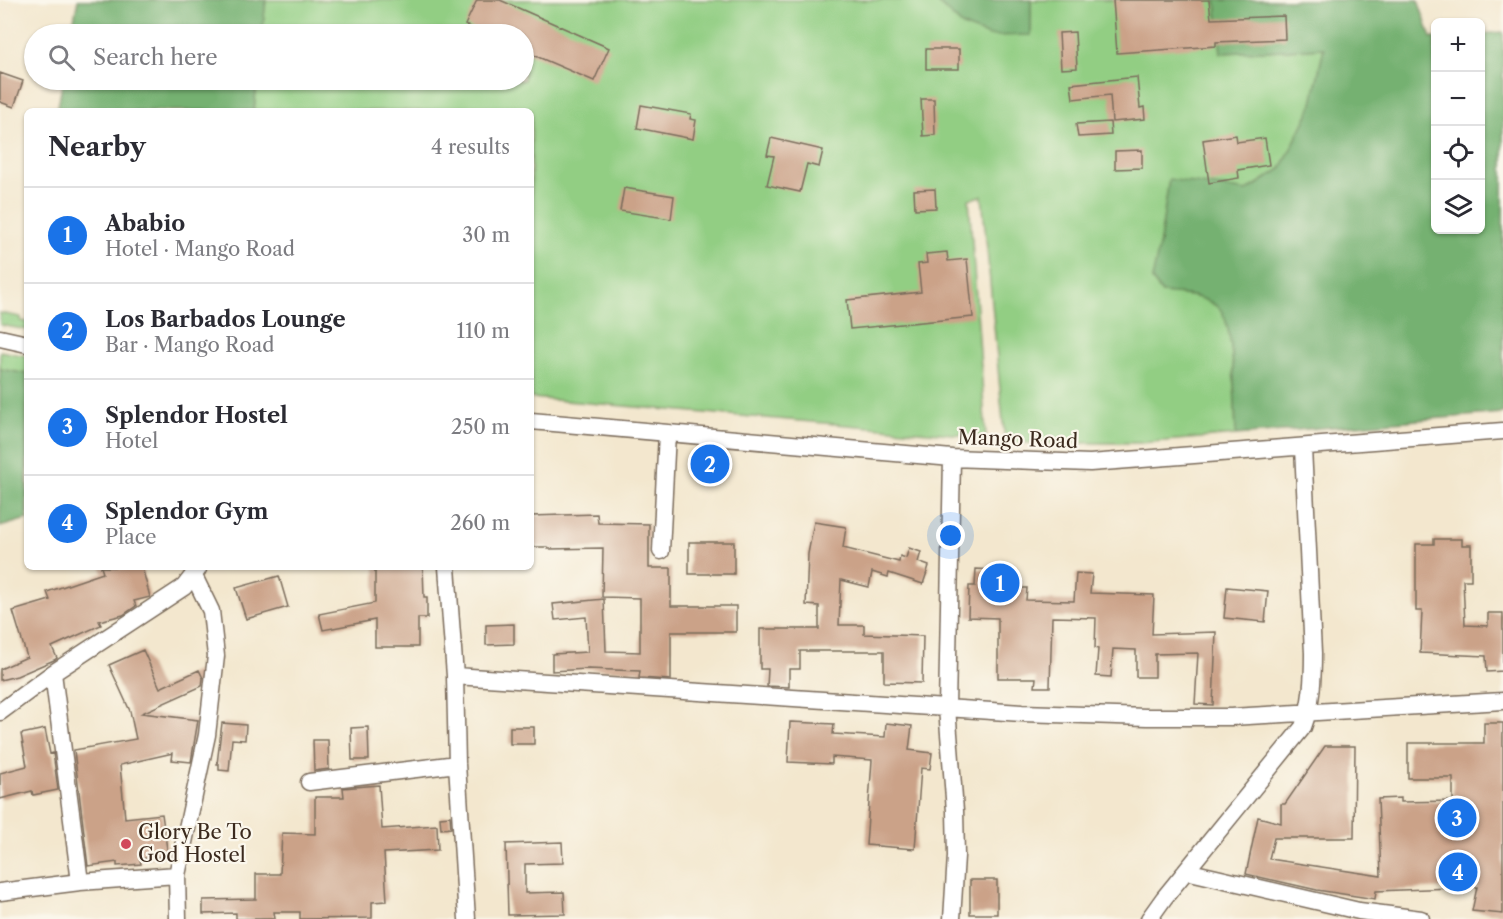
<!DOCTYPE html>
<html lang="en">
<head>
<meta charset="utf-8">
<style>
  body { margin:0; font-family:"Libre Caslon Text",serif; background:#f2f2f3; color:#2b2b33 }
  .controls { position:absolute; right:18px; top:18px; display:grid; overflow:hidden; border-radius:9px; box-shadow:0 2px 4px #0004 }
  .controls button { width:54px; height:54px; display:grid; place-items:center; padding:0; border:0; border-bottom:2px solid #e1e1e2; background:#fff; color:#2b2b33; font:30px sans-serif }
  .you { position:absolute; left:951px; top:536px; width:21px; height:21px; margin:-15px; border:4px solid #fff; border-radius:50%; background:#1a73e8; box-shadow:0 0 0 9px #1a73e833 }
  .badge { display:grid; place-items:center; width:39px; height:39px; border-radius:50%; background:#1a73e8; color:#fff; font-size:20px; font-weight:700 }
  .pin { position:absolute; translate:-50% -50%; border:3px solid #fff; box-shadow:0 2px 6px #0006 }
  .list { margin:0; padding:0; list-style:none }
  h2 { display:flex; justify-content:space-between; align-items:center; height:78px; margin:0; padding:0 24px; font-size:26px }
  h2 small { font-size:20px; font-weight:400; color:#7c7c81 }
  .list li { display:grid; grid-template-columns:39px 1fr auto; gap:18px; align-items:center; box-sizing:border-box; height:96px; padding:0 24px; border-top:2px solid #e1e1e2 }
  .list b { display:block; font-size:22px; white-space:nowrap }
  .list p { margin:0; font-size:20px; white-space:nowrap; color:#7c7c81 }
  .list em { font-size:20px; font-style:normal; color:#7c7c81 }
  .icon { flex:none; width:33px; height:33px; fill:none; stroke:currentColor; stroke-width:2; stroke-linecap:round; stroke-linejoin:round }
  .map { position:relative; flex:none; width:1503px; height:919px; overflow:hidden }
  .search { position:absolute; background:#fff; box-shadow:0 2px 4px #0004; left:24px; top:24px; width:510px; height:66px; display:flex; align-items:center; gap:15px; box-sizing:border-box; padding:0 21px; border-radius:33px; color:#7c7c81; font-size:22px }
  .panel { position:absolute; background:#fff; box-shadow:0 2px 4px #0004; left:24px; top:108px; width:510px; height:462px; border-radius:9px }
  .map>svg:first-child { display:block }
</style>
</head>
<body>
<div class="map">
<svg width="1503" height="919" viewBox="0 0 1503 919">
  <rect width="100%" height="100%" fill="#fbf7ec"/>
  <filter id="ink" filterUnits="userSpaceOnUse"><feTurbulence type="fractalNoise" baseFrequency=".0167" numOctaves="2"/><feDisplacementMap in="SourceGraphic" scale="12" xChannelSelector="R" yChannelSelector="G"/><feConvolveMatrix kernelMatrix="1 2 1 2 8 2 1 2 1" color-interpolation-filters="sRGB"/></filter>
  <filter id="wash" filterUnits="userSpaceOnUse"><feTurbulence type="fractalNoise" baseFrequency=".008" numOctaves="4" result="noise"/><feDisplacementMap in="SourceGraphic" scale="24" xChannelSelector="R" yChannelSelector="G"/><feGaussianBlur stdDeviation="1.35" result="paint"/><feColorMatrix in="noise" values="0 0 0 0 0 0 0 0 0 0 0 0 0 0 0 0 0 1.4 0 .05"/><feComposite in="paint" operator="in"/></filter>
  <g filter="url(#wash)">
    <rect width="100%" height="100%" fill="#f3e7ce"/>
    <!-- green -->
    <path fill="#92ce83" stroke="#667c50" stroke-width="1.5" d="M266,0H935L963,26L1031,35V0H1216L1221,53L1324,48L1311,108L1281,169L1246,191L1169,180L1160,242L1152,280L1162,293C1183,295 1202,294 1219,308C1235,321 1235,412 1236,435L1140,443H1005L982,196L969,199L986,437L531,398V111H254L257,80H524V34H262Z
      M0,313L21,317V321L27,322V330L0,325Z
      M0,351L27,356V374L0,369Z"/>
    <!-- forest -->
    <path fill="#75b171" stroke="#586e48" stroke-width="1.5" d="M78,0H266L262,34H71Z
      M935,0H1031V35L989,36L963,26Z
      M1216,0H1418L1431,38H1435L1436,230H1480L1481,34L1503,32V413L1236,435C1235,412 1235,321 1219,308C1202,294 1183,295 1162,293L1152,280L1160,242L1169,179L1247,191L1281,169L1311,108L1324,48L1221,53Z
      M63,80H257L254,111H57Z
      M0,369L27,374V519L0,527Z"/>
    <g id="blocks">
      <!-- building -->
      <path fill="#cba288" d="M477,0H500L609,48L594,81L524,51V34H487L465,25Z
        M1113,0H1209L1211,19L1284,16L1285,39L1216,42V46L1117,53Z
        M1075,32L1077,68L1061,69L1059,33Z
        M926,49H959V69H926Z
        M0,73L23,81L14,107L0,102Z
        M1137,77L1140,108L1144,107L1145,119L1112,122L1110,95L1073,99L1071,84Z
        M921,99H934L935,135L923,136Z
        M641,105L691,114L690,119L696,120L693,139L637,128Z
        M1110,122L1111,135L1078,137L1076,124Z
        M1236,135L1237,142L1265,138L1269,165L1238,170L1239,178L1209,183L1203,140Z
        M771,138L823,150L819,167L807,164L800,192L767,185L774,156L767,155Z
        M1142,150V168L1115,169V151Z
        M624,188L674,196L671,219L620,211Z
        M935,189L936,208L915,209L914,190Z
        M947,252L948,261L967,259L973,317L850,329L847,300L921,292L918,264L927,263L926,254Z
        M597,514L598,523L649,524V568H671V606H736V632H671V680L639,678L640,671L588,669L552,671V654L588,652L586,617L555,620L553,604L604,599L606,651L640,652V598L602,597L603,548L548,549V547H531V516Z
        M814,522L846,527L843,548L899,562L900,556L906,558L909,548L921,552L918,562L929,566L923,584L889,573L888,577L872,572L869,587L841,580L839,625H864V634L923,636L922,683L884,682V651H800V669H789V687L767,686L768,669H760V629H819V606L806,605L808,554Z
        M1434,539H1462V545H1471V580H1463L1465,625L1488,626V613H1503V671L1487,672L1486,656L1420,653L1422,611H1416V544H1434Z
        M689,542H734V574H689Z
        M101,567H142L150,597L134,601L136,606L123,615L99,621L101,625L52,647L57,658L54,660L17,676L0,680V669L27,657L13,611L50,600L47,592L103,573Z
        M375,567H423L424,597H427V618H418V647H375V620L323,630L319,614L375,603Z
        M976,569L1012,571V576L1017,577V581H1022V588H1027L1026,600L1074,601L1076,573L1092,574L1090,593L1154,595L1152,634L1216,632L1213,705L1195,704L1198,653L1155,654V677H1136V650L1113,649L1111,677L1096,676L1098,649L1095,648L1096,618L1052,617L1050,687H1035L1036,678H998V618L968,617L969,586H975Z
        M279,576L288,607L246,619L236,588Z
        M1227,587L1268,591L1265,622L1224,618Z
        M514,624V644L486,645V625Z
        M143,650L160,688L199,670L203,678L202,686L142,713L198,720L191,762L172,760L173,753L120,765L125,818L162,814L168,856L140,859L141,864L117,866V862L88,866L74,750L136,739L130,711L109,665Z
        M790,722L834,724L833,734L885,737L886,723L912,726L909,750L932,753L930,769L921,768L915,849L866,845L872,760L832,757V764L788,762Z
        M222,723L246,725L245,740L232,739L229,771L219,770V764H217Z
        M1484,723H1503V914L1472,911L1477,887L1376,891L1375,899L1317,890L1246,874L1258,817L1281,823V804H1285L1325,746H1355L1354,838H1274L1269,859L1381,876L1378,799L1401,798V802L1453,801V778H1408V743H1484Z
        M368,727L369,760H352L351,728Z
        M510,727H534V744H510Z
        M45,729L50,754L53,753L58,790L33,795L32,791L0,799V773L27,766L21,734Z
        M313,740H328L329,769L314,771Z
        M379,785L382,829L437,825L438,850L384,853L387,901L372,902V918L300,919V912H274L275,919H236V913L203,914V900L256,899V874H280L282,833L315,834V797H344L343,788Z
        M450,816L451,828L441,829L440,817Z
        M562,842L563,863L525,864V893L564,892L565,914L508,915L506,844Z
        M970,880H997V914H970Z"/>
    </g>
  </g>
  <g filter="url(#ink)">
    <use href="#blocks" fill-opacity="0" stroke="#7b6c5c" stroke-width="1.5"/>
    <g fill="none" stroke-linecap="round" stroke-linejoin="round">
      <!-- minor casing -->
      <g stroke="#7b6c5c" stroke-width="19">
        <path id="minor" d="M0,338L27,344
          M531,421L952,458L1090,463L1503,431
          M661,551L667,433
          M447,567L455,676L457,764L467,919
          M53,673L80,882
          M455,676L1022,713L1147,717H1231L1503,701
          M0,712L53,673L184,587L198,569
          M309,782L457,764
          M1186,871L1359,911L1421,919
          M0,892L80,882L177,875
          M178,919L177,875L207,735L216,656L211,611L193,574
          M952,919L956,856L955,811L947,708L952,458
          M1149,919L1164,898L1303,727C1312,704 1313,678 1313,653L1303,448"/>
      </g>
      <!-- minor -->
      <use href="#minor" stroke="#fff" stroke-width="16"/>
    </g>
  </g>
  <!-- markers -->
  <circle fill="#d1495b" stroke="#fbf7ec" stroke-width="2" cx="126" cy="844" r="6"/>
  <g text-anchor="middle" stroke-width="4.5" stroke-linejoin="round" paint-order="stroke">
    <!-- street labels -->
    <g font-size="20" fill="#3b2a1e" stroke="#fbf7ec">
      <text transform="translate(1018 439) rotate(2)" y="7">Mango Road</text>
    </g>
    <!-- poi labels -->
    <g font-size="20" fill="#3b2a1e" stroke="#fbf7ec" text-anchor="start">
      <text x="138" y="839">Glory Be To<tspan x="138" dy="23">God Hostel</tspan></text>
    </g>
  </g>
</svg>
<div class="controls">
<button>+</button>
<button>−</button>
<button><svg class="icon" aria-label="locate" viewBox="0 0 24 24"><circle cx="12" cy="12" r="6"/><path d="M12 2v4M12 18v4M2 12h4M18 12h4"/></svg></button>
<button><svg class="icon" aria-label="layers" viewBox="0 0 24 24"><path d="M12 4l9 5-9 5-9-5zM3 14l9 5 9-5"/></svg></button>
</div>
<div class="you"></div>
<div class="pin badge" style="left:1000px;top:583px">1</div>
<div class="pin badge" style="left:710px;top:464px">2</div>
<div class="pin badge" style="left:1457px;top:818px">3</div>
<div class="pin badge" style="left:1458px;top:872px">4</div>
<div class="search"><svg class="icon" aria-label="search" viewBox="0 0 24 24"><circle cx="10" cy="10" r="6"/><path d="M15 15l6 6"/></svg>Search here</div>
<section class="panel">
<h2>Nearby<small>4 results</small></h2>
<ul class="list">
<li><span class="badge">1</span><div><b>Ababio</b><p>Hotel · Mango Road</p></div><em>30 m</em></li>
<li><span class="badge">2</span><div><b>Los Barbados Lounge</b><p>Bar · Mango Road</p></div><em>110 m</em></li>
<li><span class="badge">3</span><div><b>Splendor Hostel</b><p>Hotel</p></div><em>250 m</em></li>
<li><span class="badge">4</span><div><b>Splendor Gym</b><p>Place</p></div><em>260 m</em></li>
</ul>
</section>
</div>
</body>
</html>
